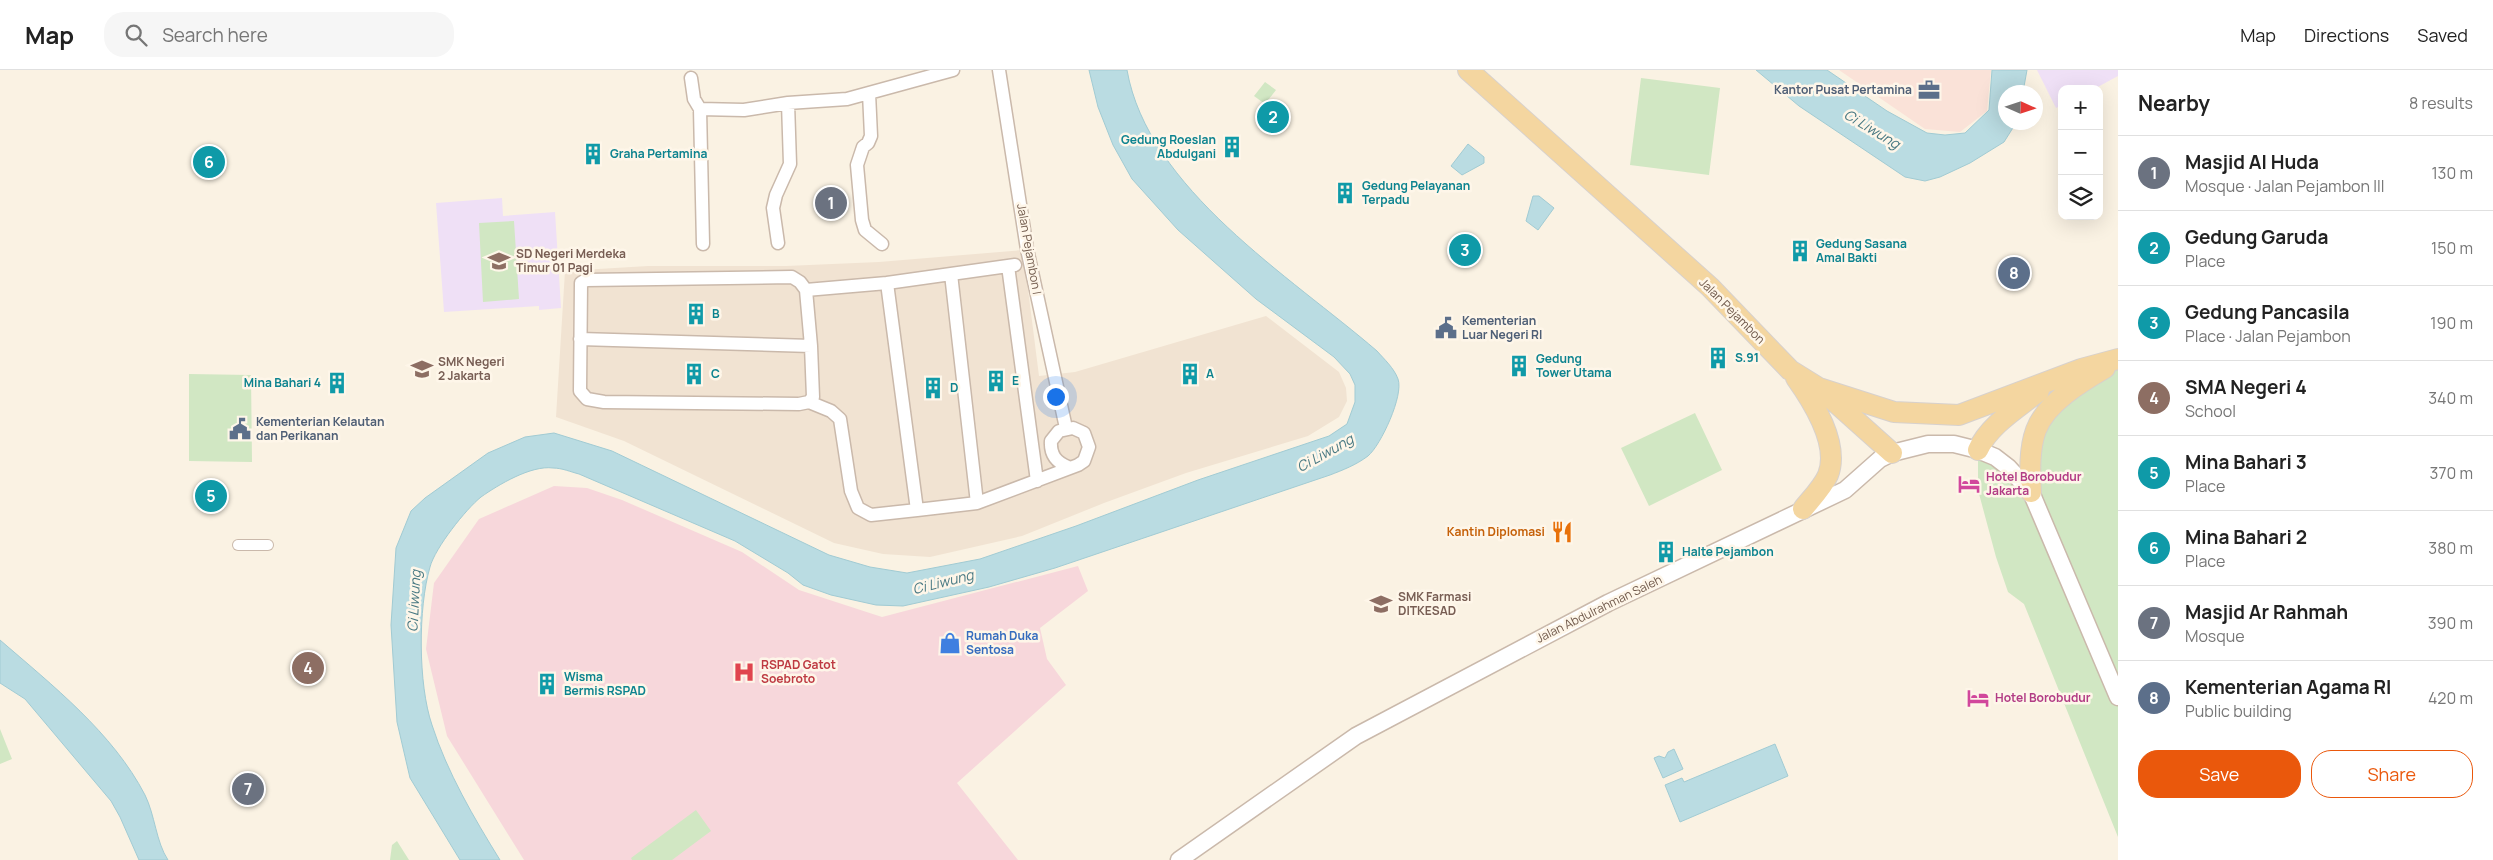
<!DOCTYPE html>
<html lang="en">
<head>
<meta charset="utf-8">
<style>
  body { margin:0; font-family:Manrope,sans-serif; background:#f6f6f6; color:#222 }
  .controls { position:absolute; right:15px; top:15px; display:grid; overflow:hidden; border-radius:10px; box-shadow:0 5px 20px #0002 }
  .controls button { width:45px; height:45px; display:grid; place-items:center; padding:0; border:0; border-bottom:1px solid #e0e0e0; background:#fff; color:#222; font:25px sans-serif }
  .compass { position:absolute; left:1998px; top:15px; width:45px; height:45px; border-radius:50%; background:#fff; box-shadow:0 5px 20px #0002; rotate:93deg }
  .you { position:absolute; left:1055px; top:326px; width:18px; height:18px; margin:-12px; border:4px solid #fff; border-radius:50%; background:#1a73e8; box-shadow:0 0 0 8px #1a73e833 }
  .badge { display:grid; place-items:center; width:32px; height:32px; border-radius:50%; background:#ea580c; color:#fff; font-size:16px; font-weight:700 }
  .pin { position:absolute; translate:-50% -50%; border:2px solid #fff; box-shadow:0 1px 5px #0006 }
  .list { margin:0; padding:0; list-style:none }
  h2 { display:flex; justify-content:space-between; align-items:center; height:65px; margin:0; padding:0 20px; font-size:21px }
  h2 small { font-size:16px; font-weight:400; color:#767676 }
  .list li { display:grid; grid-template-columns:32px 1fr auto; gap:15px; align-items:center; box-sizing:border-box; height:75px; padding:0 20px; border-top:1px solid #e0e0e0 }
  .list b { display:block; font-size:19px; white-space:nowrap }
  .list p { margin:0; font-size:16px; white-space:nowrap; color:#767676 }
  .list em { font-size:16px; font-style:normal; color:#767676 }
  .actions { display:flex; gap:10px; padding:15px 20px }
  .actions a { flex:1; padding:11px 0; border:1px solid #ea580c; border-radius:20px; text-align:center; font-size:18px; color:#ea580c }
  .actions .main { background:#ea580c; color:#fff }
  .icon { flex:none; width:28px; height:28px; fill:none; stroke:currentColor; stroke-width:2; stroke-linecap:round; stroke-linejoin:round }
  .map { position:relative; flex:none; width:2118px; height:790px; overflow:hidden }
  header { display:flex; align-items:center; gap:30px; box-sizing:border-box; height:70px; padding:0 25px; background:#fff; border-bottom:1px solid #e0e0e0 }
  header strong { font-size:24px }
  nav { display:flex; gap:28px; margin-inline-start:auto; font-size:18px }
  .search { width:350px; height:45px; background:#f6f6f6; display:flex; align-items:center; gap:12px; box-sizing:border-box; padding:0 18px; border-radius:20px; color:#767676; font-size:19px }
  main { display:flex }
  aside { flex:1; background:#fff }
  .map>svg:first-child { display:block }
</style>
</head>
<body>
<header>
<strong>Map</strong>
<div class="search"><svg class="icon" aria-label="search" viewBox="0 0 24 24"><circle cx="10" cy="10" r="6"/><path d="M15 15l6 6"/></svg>Search here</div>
<nav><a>Map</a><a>Directions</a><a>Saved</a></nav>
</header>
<main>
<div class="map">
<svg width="2118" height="790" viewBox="0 0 2118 790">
  <rect width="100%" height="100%" fill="#faf2e3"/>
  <!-- residential -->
  <path fill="#f1e3d2" d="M1023,180L1039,306L1075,302L1266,246L1339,302L1346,318L1347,331L1339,347L1308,366L1186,403L1104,433L1022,466L930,487L883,484L834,473L624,371L556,347L565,201L648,196H786L879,192Z"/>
  <!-- commercial -->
  <path fill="#fae2d8" d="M1839,0H1991L1987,41L1960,62L1925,59Z"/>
  <!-- education -->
  <path fill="#efe0f6" d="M2037,0H2118V6L2094,19H2062V35L2056,38Z
    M502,128L503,146L555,142L561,238L539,240V236L444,242L436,133Z"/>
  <!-- medical -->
  <path fill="#f7d7db" d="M554,416L587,418L622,430L742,482L799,520L882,547L1078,496L1088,521L1040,558L1047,589L1066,615L957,713L1018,790H524L447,666L426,579L434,513L479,449Z"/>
  <!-- green -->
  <path fill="#d1e7c3" d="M1641,8L1720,18L1709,105L1630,95Z
    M1265,12L1276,20L1265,34L1254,26Z
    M514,151L519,229L483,232L479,153Z
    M2118,291V767L2024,534L2008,522L1996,487L1978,420V380L2030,421L2037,360Z
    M189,304L251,305L252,392L189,391Z
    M1695,343L1722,400L1649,436L1621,378Z
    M0,659L12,689L0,694Z
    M696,740L711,761L672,790H632L631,788Z
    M397,771L409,790H390L392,775Z"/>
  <!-- water -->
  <path fill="#badce2" stroke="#a1cbd3" d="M1089,0H1127C1148,119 1290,206 1377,281C1384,289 1394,298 1398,309C1404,325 1381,375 1368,386C1356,395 1343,400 1330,405L1055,498L989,517L903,536L876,535L831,525L803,515L788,503L735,471L579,404C571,402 562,398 553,398C531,395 498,415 481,427C466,439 435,478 430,497C418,538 418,614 432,655C447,702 474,748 500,790H460L410,708L397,652L391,555L396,478L411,441L425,428L488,383L525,367L554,363L612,381L829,485L870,497L907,503L980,489L1076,456L1198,410L1329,366L1347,354L1355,332V315L1350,304L1334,287L1256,229L1178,160L1132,109L1113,75L1098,37Z
    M1756,0H1827L1887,41L1927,63L1945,65L1965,63L1989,40L1992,0H2027L2023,22H2006V52L2016,53L2004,72L1970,93L1940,107L1925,111L1905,107L1799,36Z
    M1468,74L1484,87V93L1462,105L1451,96Z
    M1533,126H1539L1554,138L1538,160L1526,151Z
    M0,570C52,615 113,663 145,725C155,745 156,772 168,790H139L120,747L111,731L25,629L0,613Z
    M1775,674L1788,706L1680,752L1665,715L1682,708L1684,712Z
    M1674,679L1683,699L1663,708L1654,688L1659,686L1665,688L1668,682Z"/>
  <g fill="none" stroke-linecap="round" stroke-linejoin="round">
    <!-- pedestrian casing -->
    <g stroke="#cab9ab" stroke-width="12">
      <path id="pedestrian" d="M238,475H268"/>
    </g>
    <!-- minor casing -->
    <g stroke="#cab9ab" stroke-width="15">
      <path id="minor" d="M999,0L1027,179L1066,358
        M691,8L694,29L700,39L703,174
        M869,23L871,66L868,73L863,77L857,95L862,150L865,160L882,174
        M700,39L744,40L788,33L847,29L953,0
        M778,173L773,138L776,125L790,94L788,33
        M1015,195L887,213L917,440L977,433L1078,395L1084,391L1089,377L1084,363L1073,358L1059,361L1051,371C1050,385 1056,392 1068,397
        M1008,196L1037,411
        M951,204L977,433
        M806,220L811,276L813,327L809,332L799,334L604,332L587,329L580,321L581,213L586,210L792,207L800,212L806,220L887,213
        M580,269L811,276
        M809,332L831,341L840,349L851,421L858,438L871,445L917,440"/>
    </g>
    <!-- tertiary casing -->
    <g stroke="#cab9ab" stroke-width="19">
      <path id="tertiary" d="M1179,790L1356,666L1608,533L1845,420L1880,389L1892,383L1928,374H1954L1978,380L1995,387L2008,397L2031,422L2118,627"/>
    </g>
    <!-- primary casing -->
    <g stroke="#d7d1cd" stroke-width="22">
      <path id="primary" d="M1468,0L1710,217L1790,300L1819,318L1894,342L1959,345L2081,299L2118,289
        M1796,308C1813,332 1840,374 1828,405C1823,417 1811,429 1803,439
        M1825,323L1892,383
        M1978,380C1989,355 2018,338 2039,321
        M2031,422C2030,402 2029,379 2036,360C2046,333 2081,312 2105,298"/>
    </g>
    <!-- pedestrian -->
    <use href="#pedestrian" stroke="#fff" stroke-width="10"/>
    <!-- minor -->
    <use href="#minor" stroke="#fff" stroke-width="12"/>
    <!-- tertiary -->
    <use href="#tertiary" stroke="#fff" stroke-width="16"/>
    <!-- primary -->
    <use href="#primary" stroke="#f4d6a0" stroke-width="20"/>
  </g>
  <!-- icons -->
  <defs>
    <g id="office-bare" transform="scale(1.725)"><path d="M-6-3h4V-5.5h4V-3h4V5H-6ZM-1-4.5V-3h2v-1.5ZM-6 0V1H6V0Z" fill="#5c6f8a" stroke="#fef6e9" stroke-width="2.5" paint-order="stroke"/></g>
    <g id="building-bare" transform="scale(1.725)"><path d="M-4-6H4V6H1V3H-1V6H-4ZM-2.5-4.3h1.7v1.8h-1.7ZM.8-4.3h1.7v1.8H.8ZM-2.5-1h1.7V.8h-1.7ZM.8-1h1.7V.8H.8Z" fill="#0f9aa8" stroke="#fef6e9" stroke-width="2.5" paint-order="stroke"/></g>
    <g id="school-bare" transform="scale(1.725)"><path d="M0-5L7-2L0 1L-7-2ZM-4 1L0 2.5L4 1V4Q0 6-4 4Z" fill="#8d6e63" stroke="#fef6e9" stroke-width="2.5" paint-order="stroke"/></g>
    <g id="civic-bare" transform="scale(1.725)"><path d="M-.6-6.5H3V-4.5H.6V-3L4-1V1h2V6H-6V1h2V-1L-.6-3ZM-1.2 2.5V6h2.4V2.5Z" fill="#5c6f8a" stroke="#fef6e9" stroke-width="2.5" paint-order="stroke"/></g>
    <g id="hotel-bare" transform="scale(1.725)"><path d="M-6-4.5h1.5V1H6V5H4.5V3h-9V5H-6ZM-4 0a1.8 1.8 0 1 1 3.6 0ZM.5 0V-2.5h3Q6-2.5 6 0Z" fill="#d1479c" stroke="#fef6e9" stroke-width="2.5" paint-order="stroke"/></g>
    <g id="restaurant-bare" transform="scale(1.725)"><path d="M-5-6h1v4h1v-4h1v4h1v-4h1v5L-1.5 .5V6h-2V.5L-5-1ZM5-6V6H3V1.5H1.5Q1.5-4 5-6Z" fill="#e8710a" stroke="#fef6e9" stroke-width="2.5" paint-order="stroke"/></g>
    <g id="shop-bare" transform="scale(1.725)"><path d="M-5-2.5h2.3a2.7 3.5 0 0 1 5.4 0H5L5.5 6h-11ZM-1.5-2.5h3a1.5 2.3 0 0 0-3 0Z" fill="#3f7fe0" stroke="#fef6e9" stroke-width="2.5" paint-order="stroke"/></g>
    <g id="hospital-bare" transform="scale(1.725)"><path d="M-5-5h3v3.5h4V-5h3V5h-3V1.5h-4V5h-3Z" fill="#e0444e" stroke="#fef6e9" stroke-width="2.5" paint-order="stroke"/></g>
  </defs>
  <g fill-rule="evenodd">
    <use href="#office-bare" x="1929" y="20"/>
    <use href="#building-bare" x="1232" y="77"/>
    <use href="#building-bare" x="593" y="84"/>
    <use href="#building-bare" x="1345" y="123"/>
    <use href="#building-bare" x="1800" y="181"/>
    <use href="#school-bare" x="499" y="191"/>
    <use href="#building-bare" x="696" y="244"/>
    <use href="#civic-bare" x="1446" y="258"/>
    <use href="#building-bare" x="1718" y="288"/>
    <use href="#building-bare" x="1519" y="296"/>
    <use href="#school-bare" x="422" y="299"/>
    <use href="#building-bare" x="694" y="304"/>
    <use href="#building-bare" x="1190" y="304"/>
    <use href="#building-bare" x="996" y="311"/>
    <use href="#building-bare" x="337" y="313"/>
    <use href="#building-bare" x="933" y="318"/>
    <use href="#civic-bare" x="240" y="359"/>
    <use href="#hotel-bare" x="1969" y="414"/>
    <use href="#restaurant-bare" x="1562" y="462"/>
    <use href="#building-bare" x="1666" y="482"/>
    <use href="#school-bare" x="1381" y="534"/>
    <use href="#shop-bare" x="950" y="573"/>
    <use href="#hospital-bare" x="744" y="602"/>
    <use href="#building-bare" x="547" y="614"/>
    <use href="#hotel-bare" x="1978" y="628"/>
  </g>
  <g text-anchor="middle" stroke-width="5" stroke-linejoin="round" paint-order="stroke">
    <!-- service labels -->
    <g font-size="12" font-weight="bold" fill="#4e5e75" stroke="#fef6e9" text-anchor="start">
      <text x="1912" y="24" text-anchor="end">Kantor Pusat Pertamina</text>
      <text x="1462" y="255">Kementerian<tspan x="1462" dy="14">Luar Negeri RI</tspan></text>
      <text x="256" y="356">Kementerian Kelautan<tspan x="256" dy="14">dan Perikanan</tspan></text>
    </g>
    <!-- culture labels -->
    <g font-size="12" font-weight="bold" fill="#0d838f" stroke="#fef6e9" text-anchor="start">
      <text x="1216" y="74" text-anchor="end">Gedung Roeslan<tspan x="1216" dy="14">Abdulgani</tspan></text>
      <text x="610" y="88">Graha Pertamina</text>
      <text x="1362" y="120">Gedung Pelayanan<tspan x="1362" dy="14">Terpadu</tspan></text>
      <text x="1816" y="178">Gedung Sasana<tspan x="1816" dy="14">Amal Bakti</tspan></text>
      <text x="712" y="248">B</text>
      <text x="1735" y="292">S.91</text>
      <text x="1536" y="293">Gedung<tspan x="1536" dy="14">Tower Utama</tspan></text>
      <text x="711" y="308">C</text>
      <text x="1206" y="308">A</text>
      <text x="1012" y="315">E</text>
      <text x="321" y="317" text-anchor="end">Mina Bahari 4</text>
      <text x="950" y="322">D</text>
      <text x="1682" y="486">Halte Pejambon</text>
      <text x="564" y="611">Wisma<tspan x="564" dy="14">Bermis RSPAD</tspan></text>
    </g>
    <!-- street labels -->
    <g font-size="12" fill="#70594b" stroke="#fef6e9">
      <text transform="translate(1029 179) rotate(80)" y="4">Jalan Pejambon I</text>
      <text transform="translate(1732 241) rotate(45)" y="4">Jalan Pejambon</text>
      <text transform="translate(1599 539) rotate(-26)" y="4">Jalan Abdulrahman Saleh</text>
    </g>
    <!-- education labels -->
    <g font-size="12" font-weight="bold" fill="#785e54" stroke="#fef6e9" text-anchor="start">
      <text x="516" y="188">SD Negeri Merdeka<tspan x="516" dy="14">Timur 01 Pagi</tspan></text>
      <text x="438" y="296">SMK Negeri<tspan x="438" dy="14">2 Jakarta</tspan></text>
      <text x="1398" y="531">SMK Farmasi<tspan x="1398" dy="14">DITKESAD</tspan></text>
    </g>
    <!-- hotel labels -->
    <g font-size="12" font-weight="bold" fill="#b23c85" stroke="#fef6e9" text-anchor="start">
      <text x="1986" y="411">Hotel Borobudur<tspan x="1986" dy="14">Jakarta</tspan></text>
      <text x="1995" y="632">Hotel Borobudur</text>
    </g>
    <!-- food labels -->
    <g font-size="12" font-weight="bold" fill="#c56008" stroke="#fef6e9" text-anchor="end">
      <text x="1545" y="466">Kantin Diplomasi</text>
    </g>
    <!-- shop labels -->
    <g font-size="12" font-weight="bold" fill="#366cbe" stroke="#fef6e9" text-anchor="start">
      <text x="966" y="570">Rumah Duka<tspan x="966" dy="14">Sentosa</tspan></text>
    </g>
    <!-- health labels -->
    <g font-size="12" font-weight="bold" fill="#be3a42" stroke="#fef6e9" text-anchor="start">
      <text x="761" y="599">RSPAD Gatot<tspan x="761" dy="14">Soebroto</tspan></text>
    </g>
    <!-- water labels -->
    <g font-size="14" font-style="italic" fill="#477882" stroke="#fef6e9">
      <text transform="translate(1872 59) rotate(31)" y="5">Ci Liwung</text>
      <text transform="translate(1325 383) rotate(-29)" y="5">Ci Liwung</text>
      <text transform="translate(943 512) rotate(-14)" y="5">Ci Liwung</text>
      <text transform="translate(414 531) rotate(-87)" y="5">Ci Liwung</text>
    </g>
  </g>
</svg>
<div class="controls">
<button>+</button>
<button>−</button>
<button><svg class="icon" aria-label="layers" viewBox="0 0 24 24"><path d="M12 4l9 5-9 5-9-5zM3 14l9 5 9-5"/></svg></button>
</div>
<svg class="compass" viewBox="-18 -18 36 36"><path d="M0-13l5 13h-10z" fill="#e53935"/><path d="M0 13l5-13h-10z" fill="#767676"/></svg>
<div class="you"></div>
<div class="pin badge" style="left:831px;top:133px;background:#6b7280">1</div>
<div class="pin badge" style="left:1273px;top:47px;background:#0f9aa8">2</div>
<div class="pin badge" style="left:1465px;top:180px;background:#0f9aa8">3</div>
<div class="pin badge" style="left:308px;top:598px;background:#8d6e63">4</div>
<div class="pin badge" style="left:211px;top:426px;background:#0f9aa8">5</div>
<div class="pin badge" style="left:209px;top:92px;background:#0f9aa8">6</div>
<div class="pin badge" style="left:248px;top:719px;background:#6b7280">7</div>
<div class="pin badge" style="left:2014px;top:203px;background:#5c6f8a">8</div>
</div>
<aside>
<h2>Nearby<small>8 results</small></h2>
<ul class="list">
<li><span class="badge" style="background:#6b7280">1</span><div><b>Masjid Al Huda</b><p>Mosque · Jalan Pejambon III</p></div><em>130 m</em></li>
<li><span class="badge" style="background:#0f9aa8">2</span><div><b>Gedung Garuda</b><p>Place</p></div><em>150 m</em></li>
<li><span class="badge" style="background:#0f9aa8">3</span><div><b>Gedung Pancasila</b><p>Place · Jalan Pejambon</p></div><em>190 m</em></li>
<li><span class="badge" style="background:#8d6e63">4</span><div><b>SMA Negeri 4</b><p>School</p></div><em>340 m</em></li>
<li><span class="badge" style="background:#0f9aa8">5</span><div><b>Mina Bahari 3</b><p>Place</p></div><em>370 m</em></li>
<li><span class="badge" style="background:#0f9aa8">6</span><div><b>Mina Bahari 2</b><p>Place</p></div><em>380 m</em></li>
<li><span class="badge" style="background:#6b7280">7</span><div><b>Masjid Ar Rahmah</b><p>Mosque</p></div><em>390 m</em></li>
<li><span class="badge" style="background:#5c6f8a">8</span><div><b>Kementerian Agama RI</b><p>Public building</p></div><em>420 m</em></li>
</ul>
<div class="actions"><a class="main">Save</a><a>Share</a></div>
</aside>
</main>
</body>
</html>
